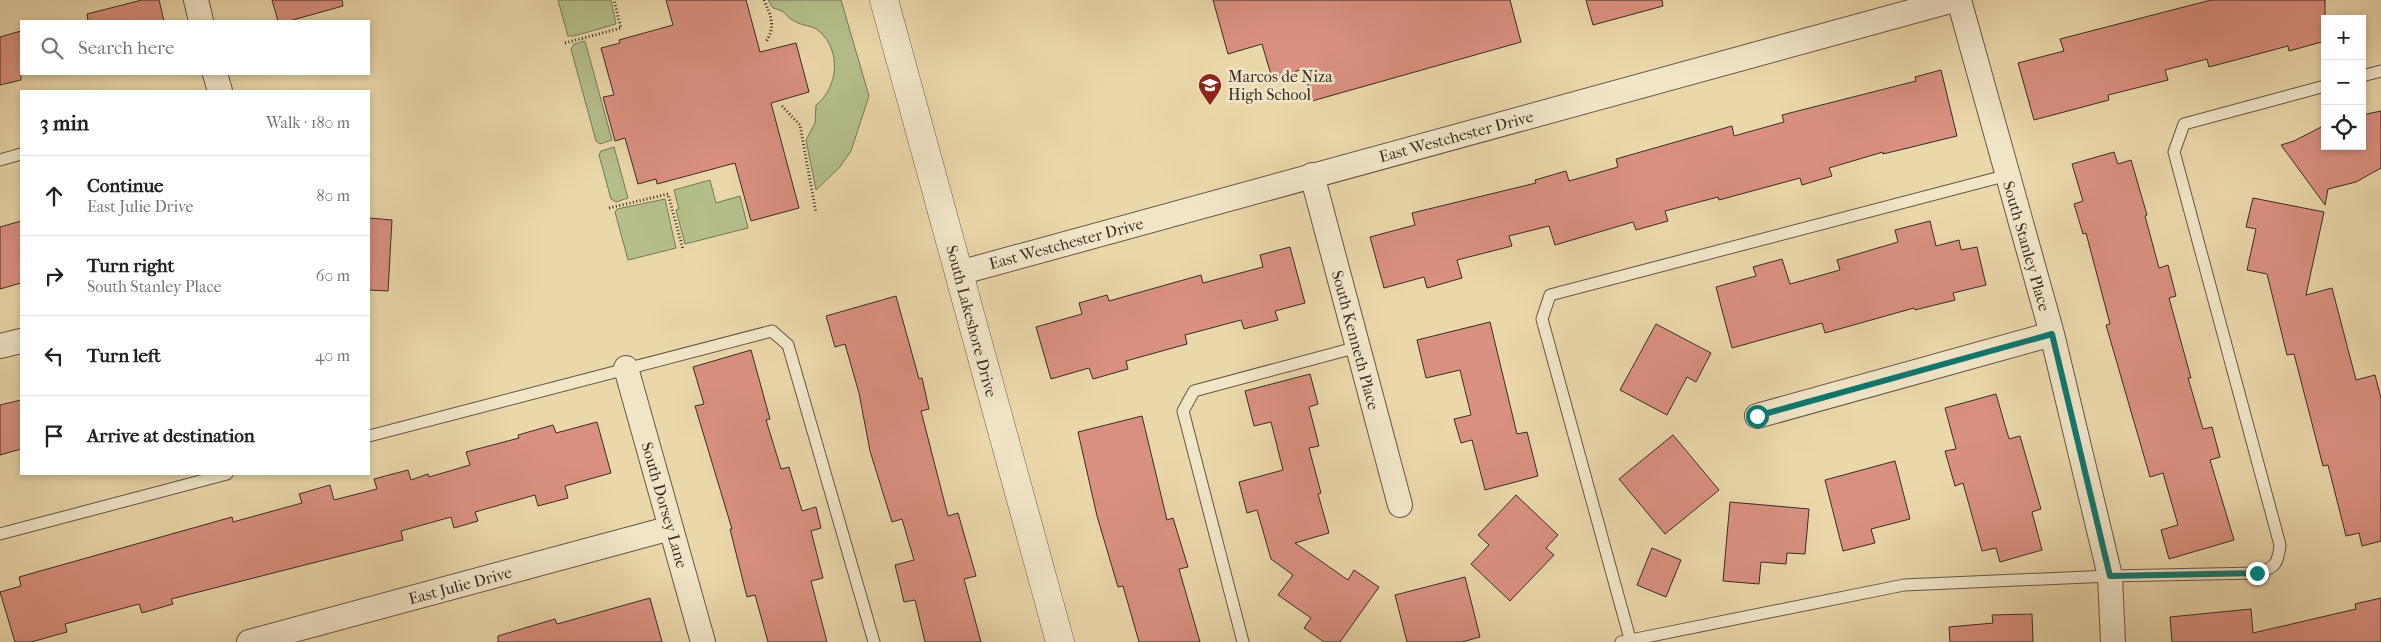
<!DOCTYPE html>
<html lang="en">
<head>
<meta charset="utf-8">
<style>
  body { margin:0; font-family:"IM FELL French Canon",serif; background:#f2f2f2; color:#222 }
  .controls { position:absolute; right:15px; top:15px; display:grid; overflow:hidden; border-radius:0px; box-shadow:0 2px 8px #0003 }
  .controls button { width:45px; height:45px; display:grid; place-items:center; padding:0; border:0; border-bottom:1px solid #e0e0e0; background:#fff; color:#222; font:25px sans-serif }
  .stop { position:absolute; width:15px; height:15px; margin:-11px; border:4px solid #0f766e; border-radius:50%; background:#fff }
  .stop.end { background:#0f766e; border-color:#fff; box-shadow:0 1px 5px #0008 }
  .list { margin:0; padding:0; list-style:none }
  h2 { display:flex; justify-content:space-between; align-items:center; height:65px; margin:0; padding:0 20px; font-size:21px }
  h2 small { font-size:16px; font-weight:400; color:#767676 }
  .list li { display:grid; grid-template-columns:32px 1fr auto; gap:15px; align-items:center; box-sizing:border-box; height:80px; padding:0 20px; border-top:1px solid #e0e0e0 }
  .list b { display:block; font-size:19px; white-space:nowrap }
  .list p { margin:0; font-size:16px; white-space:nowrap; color:#767676 }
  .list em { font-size:16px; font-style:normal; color:#767676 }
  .icon { flex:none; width:28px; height:28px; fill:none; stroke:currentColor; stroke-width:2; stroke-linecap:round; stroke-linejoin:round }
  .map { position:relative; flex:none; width:2381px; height:642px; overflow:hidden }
  .search { position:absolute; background:#fff; box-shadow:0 2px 8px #0003; left:20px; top:20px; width:350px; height:55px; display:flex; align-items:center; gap:12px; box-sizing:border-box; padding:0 18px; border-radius:0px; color:#767676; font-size:19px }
  .panel { position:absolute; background:#fff; box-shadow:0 2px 8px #0003; left:20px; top:90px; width:350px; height:385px; border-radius:0px }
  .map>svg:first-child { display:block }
</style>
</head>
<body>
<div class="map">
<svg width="2381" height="642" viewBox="0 0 2381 642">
  <rect width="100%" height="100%" fill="#ead7aa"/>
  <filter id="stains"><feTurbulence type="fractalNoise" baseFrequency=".004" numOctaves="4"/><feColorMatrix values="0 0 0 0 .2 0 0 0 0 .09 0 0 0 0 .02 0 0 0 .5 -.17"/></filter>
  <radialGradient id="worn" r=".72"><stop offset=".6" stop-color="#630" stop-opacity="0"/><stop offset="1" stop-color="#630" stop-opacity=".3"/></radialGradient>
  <!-- green -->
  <path fill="#b4bf8b" stroke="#767658" d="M558,0H611L616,24L574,36H568Z
    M768,0H841L869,96L851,151L839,168L816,190L806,140L815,123L816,105C838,88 842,51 819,31C812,25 802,26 794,21C784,16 789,12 773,8Z
    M585,41L612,140L600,144L596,141L571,49L574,44Z
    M614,147L628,198L616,202L611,199L599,155L601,151Z
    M710,180L716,203L740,196L748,228L685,244L676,210L679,209L674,190Z
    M665,199L676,248L628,260L615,212L617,209Z"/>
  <!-- building -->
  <path fill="#da9080" stroke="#382c24" d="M142,0H159L164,21H88L87,14Z
    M272,0H342L343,6L289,21H278Z
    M666,0H746L760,52L796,43L809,92L771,103L799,208L751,221L735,163L657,184L656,179L638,184L625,138L615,141L603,97L614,95L601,48L620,43L619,40L673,25Z
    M1213,0H1510L1521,42L1312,101L1304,69L1272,78L1262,44L1228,54Z
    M1586,0H1662L1663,6L1593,25Z
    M2211,0H2325V41L2289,51L2288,46L2209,67L2207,59L2165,70L2168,80L2108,95L2109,100L2034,120L2018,63L2064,51L2060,39Z
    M21,31V80L0,85V37Z
    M1941,70L1957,136L1883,154V152L1829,168L1832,176L1802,185L1800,178L1719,200L1718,197L1665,211L1668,221L1636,230L1633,222L1555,245L1549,226L1509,236L1512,246L1457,260L1462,278L1427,288L1424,277L1384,288L1370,237L1415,225L1412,213L1536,183L1535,180L1566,171L1569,181L1618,167L1616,159L1732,126L1734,136L1784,122L1782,115L1916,81L1915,77Z
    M2381,111V168L2356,182L2328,189L2325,205L2281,145L2294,141L2325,125V146H2362V115Z
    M2114,152L2118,164L2131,160L2147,215L2145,216L2159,268L2168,265L2176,296L2169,298L2191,378H2188L2203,429L2212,427L2220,457L2210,460L2234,540L2169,559L2161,530L2178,525L2163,473L2150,477L2106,325L2110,324L2086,233L2083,234L2074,204L2083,201L2072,164Z
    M2253,198L2324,212L2306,295L2332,288L2356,380L2375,375L2381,398V541L2362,546L2359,533L2346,536L2328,465L2323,466L2294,354L2287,355L2267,274L2247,270L2256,229L2246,227Z
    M369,218L392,220L388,291L369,290Z
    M21,221V283L0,289V227Z
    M1930,221L1936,246L1959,240L1961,250L1977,247L1986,285L1953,293L1955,300L1915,310L1914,308L1825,333L1822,323L1732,348L1716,287L1756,276L1753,267L1782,259L1790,284L1840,270L1837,260L1898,242L1895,230Z
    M1290,247L1305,303L1275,311L1278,320L1244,329L1241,320L1185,335L1187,344L1126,361L1128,369L1093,379L1089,368L1051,379L1036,327L1082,314L1079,303L1107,295L1109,301L1201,275L1203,283L1263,267L1260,255Z
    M896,296L919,379L922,378L929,409L921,411L948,516L958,513L976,576L964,579L981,642H925L915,600L904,602L895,565L914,560L902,519L892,522L870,451L859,393L845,344L835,347L826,316Z
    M1490,322L1517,434L1527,432L1538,476L1485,490L1472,440L1461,443L1454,419L1471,415L1460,370L1426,378L1417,340Z
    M1656,324L1711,353L1696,382L1687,377L1667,415L1620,390Z
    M751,350L770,419L766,420L781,469L789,467L802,511L816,507L821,528L811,531L823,578L811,581L827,642H768L755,595L747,597L730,529H732L695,406L704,404L693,367Z
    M1310,374L1318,404L1309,407L1319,446L1309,448L1321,493L1318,494L1329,533L1295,543L1348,580L1354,570L1379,587L1340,642H1324L1304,628L1311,618L1278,595L1293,575L1271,559L1257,510L1247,513L1239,482L1283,470L1271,422L1254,426L1245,391Z
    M1996,394L2009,439L2020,436L2041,509L2032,512L2042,550L2000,562L1996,548L1982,551L1963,483L1955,486L1945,451L1956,449L1945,408Z
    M21,400V449L0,455V405Z
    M1142,416L1167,520L1173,518L1188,567L1179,569L1200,642H1139L1123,586L1118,587L1097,516L1078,432Z
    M597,422L611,473L565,486L568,498L538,506L535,495L475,512L478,521L454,528L451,517L401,531L403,540L171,599L173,604L142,613L139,604L65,624L67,632L31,642H15L0,592L21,586L19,577L232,517L233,522L302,503L299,494L330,485L334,500L377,489L374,479L408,470L411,480L428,474L429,477L470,465L466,452L519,438L518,435L553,425L556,433Z
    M1673,435L1719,490L1665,534L1619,479Z
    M1895,461L1910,519L1871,529L1875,543L1843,551L1825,480Z
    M1516,495L1558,535L1546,548L1554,555L1510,601L1471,564L1489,545L1478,535Z
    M1730,502L1809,509L1805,554L1787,553L1786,564L1761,562L1759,584L1723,581Z
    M1652,548L1681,560L1666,597L1637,585Z
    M1465,577L1480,637L1462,642H1407L1395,595Z
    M650,598L662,642H498V636L555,619L557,624Z
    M2381,598V642H2172L2170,617L2251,609L2253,633L2356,609L2355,604Z
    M2032,614L2033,642H1950L1949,627L1993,623L1992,615Z"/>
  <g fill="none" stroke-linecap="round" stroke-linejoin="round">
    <!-- service casing -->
    <g stroke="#645746" stroke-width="13">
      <path id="service" d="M2362,76L2381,71
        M0,160L21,154
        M369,436L772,331L788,345L874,642
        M0,534L227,474
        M1630,639L1542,319L1550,295L2008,175
        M1243,642L1183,411L1194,391L1358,347
        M1621,642L1904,585L2110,576L2257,573C2275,568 2278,564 2280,545L2174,152L2184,124L2325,86"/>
    </g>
    <!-- minor casing -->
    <g stroke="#645746" stroke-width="26">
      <path id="minor" d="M196,0L201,21
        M1959,0L2052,334L2110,576L2113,642
        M215,74L220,91
        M1312,175L1400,505
        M959,273L1954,0
        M0,346L21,341
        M626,368L703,642
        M1757,416L2052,334
        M249,642L671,528"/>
    </g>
    <!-- tertiary casing -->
    <g stroke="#645746" stroke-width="29">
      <path id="tertiary" d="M884,0L1060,642"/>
    </g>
    <!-- path -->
    <path stroke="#382c24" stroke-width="3" stroke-dasharray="1 2.5" stroke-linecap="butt" d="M764,0C771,16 776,26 766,42
      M565,43L621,28L614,0
      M782,106L800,125L816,213
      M609,208L668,194L683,249"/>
    <!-- service -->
    <use href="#service" stroke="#f1e5c8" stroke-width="11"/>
    <!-- minor -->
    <use href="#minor" stroke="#f1e5c8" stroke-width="24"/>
    <!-- tertiary -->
    <use href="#tertiary" stroke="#f1e5c8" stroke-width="28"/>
  </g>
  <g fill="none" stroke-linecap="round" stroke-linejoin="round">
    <!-- route -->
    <path stroke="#0f766e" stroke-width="6" d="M1757,416L2052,334L2110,576L2257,573"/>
  </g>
  <!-- icons -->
  <defs>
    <g id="school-pin" transform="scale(1.25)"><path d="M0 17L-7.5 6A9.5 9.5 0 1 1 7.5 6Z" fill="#8f2418" stroke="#f1e5c8"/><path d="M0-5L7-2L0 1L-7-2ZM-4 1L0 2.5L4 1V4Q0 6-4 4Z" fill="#fff"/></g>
  </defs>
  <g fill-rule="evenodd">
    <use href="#school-pin" x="1210" y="85"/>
  </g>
  <g text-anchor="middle" stroke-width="5" stroke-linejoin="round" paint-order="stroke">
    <!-- poi labels -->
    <g font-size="16" fill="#382c24" stroke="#f1e5c8" text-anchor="start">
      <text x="1228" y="82">Marcos de Niza<tspan x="1228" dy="18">High School</tspan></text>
    </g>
    <!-- street labels -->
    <g font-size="16" fill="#382c24" stroke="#f1e5c8">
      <text transform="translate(1456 136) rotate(-15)" y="6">East Westchester Drive</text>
      <text transform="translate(1066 243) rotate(-15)" y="6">East Westchester Drive</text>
      <text transform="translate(2027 246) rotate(74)" y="6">South Stanley Place</text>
      <text transform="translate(972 321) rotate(75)" y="6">South Lakeshore Drive</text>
      <text transform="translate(1356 340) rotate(75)" y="6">South Kenneth Place</text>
      <text transform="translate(665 505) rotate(74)" y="6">South Dorsey Lane</text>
      <text transform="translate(460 585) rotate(-15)" y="6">East Julie Drive</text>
    </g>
  </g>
  <rect width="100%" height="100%" filter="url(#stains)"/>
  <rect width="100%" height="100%" fill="url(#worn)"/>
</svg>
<div class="controls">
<button>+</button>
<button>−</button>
<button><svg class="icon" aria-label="locate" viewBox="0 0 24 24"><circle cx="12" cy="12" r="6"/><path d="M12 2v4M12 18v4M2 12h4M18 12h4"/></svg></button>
</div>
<div class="stop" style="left:1757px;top:416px"></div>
<div class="stop end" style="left:2257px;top:573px"></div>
<div class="search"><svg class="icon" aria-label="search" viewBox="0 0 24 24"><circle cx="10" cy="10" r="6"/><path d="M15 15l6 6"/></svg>Search here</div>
<section class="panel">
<h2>3 min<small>Walk · 180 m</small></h2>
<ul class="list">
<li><svg class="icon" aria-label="ahead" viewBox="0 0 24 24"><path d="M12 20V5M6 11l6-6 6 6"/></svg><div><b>Continue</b><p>East Julie Drive</p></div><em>80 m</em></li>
<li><svg class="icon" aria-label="right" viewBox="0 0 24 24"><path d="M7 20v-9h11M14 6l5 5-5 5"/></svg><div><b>Turn right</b><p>South Stanley Place</p></div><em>60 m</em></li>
<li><svg class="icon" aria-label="left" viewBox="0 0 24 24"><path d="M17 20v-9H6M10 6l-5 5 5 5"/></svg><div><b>Turn left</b></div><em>40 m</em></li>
<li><svg class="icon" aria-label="arrive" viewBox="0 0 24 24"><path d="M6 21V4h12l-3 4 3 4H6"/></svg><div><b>Arrive at destination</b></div></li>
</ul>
</section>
</div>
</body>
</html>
